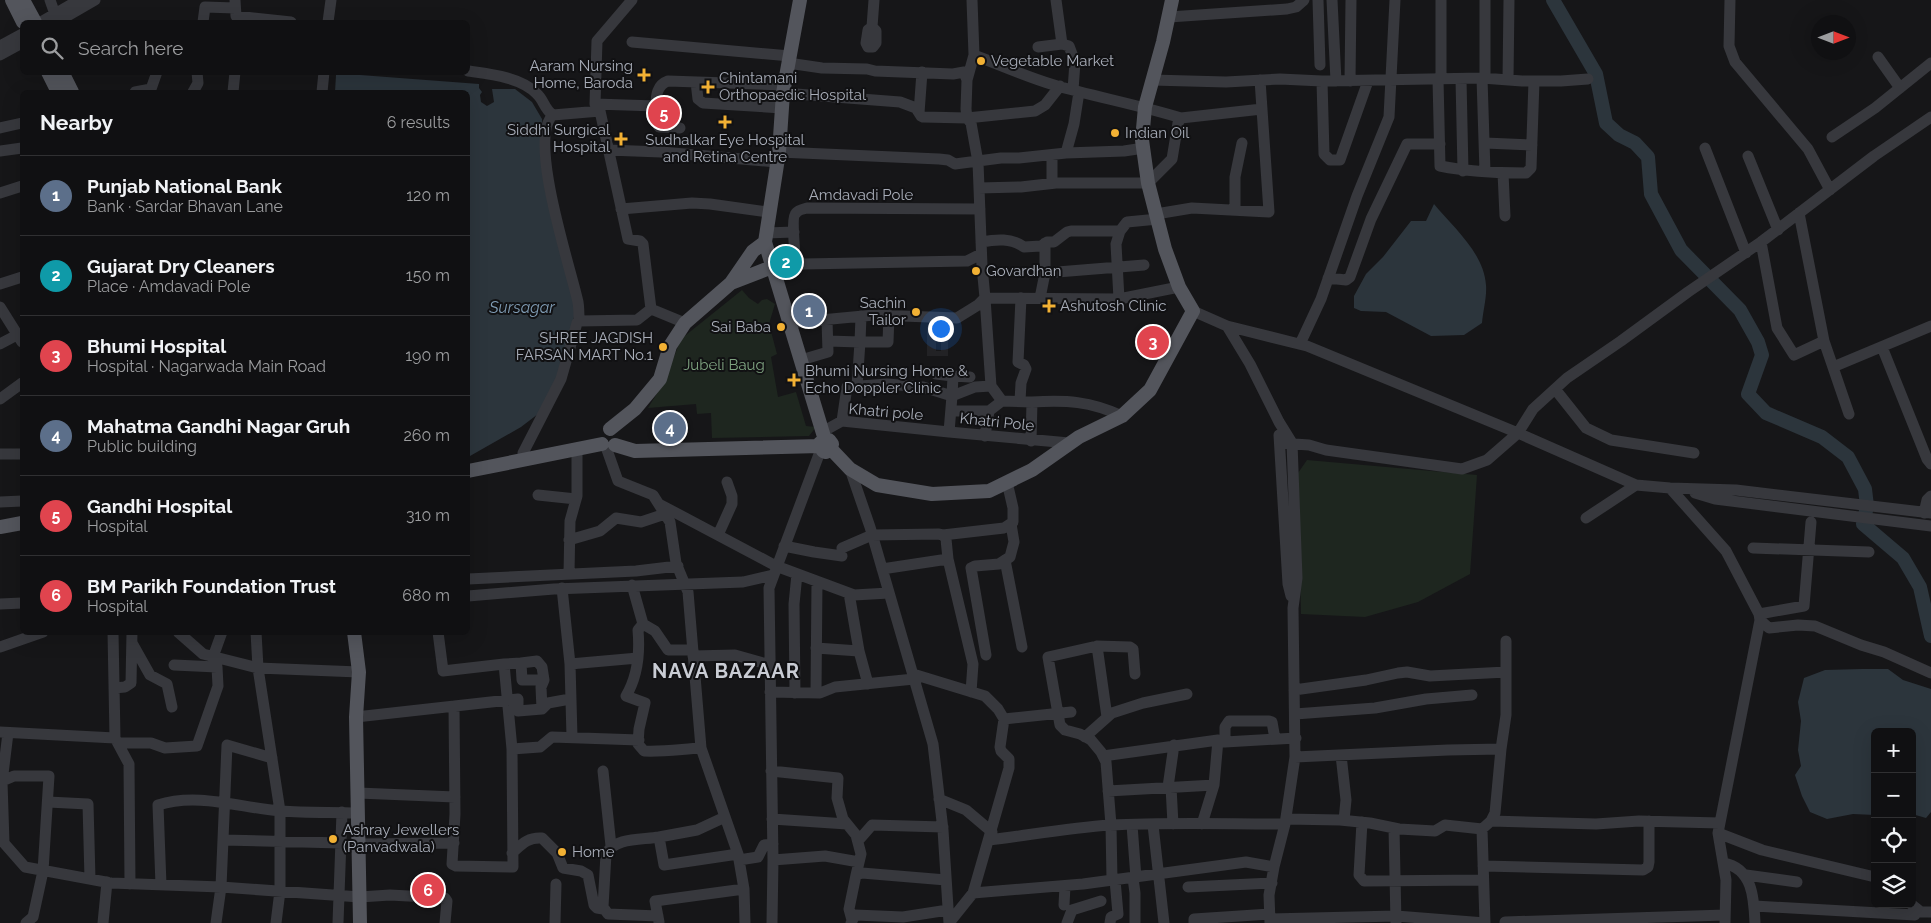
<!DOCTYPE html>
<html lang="en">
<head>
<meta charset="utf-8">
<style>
  body { margin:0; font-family:Raleway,sans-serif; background:#1e1e20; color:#f1f3f6 }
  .controls { position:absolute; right:15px; bottom:15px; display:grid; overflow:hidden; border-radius:8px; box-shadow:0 5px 20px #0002 }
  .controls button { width:45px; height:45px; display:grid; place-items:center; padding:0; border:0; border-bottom:1px solid #303032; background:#101012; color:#f1f3f6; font:25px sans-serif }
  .compass { position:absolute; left:1811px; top:15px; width:45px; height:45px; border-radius:50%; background:#101012; box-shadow:0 5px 20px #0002; rotate:90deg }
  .you { position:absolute; left:940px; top:328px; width:18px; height:18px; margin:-12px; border:4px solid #fff; border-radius:50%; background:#1a73e8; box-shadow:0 0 0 8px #1a73e833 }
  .badge { display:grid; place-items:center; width:32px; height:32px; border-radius:50%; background:#f2b134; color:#fff; font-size:16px; font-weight:700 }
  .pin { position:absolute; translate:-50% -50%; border:2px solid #fff; box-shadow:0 1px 5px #0006 }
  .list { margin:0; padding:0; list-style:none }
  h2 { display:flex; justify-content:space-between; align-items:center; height:65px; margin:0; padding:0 20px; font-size:21px }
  h2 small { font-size:16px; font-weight:400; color:#9c9d9f }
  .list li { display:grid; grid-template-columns:32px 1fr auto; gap:15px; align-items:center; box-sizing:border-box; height:80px; padding:0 20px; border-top:1px solid #303032 }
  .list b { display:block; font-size:19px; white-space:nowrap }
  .list p { margin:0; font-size:16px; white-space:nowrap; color:#9c9d9f }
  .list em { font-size:16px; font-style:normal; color:#9c9d9f }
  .icon { flex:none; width:28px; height:28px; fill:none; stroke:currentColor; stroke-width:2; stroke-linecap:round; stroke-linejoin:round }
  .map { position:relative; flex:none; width:1931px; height:923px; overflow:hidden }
  .search { position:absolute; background:#101012; box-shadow:0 5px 20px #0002; left:20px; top:20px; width:450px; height:55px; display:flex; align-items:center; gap:12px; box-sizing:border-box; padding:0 18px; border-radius:8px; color:#9c9d9f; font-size:19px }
  .panel { position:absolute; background:#101012; box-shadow:0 5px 20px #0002; left:20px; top:90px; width:450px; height:545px; border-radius:8px }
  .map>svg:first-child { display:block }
</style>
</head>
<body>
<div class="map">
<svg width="1931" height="923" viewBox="0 0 1931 923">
  <rect width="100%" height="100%" fill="#161618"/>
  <!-- built -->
  <path fill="#222225" d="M927,327H936V351H941V327H948V356H927Z"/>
  <!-- green -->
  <path fill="#1e261f" d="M742,290L749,298L758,304L762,300L767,299L775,304L769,324L777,354L771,357L778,397L796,392L806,426L816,427L809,436L712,438L711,413L697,414L696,404L648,408L664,382L681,339Z
    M1307,460L1477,475L1470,574L1418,602L1365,617L1301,614L1298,473Z"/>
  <!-- water -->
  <path fill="#2c353c" d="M341,73H346L347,74L479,84V88L482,92L480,95L481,102L487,106L494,102L492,89H515L532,102L542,119L544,147L577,302L563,370L538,414L521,427L470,456L468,457V92H335L336,75Z
    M1434,204C1453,227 1484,253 1486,285C1487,297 1483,311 1482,323L1464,335L1431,336L1386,312L1361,311L1354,308V296L1366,274L1383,257L1411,221H1426Z
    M1862,669H1888L1903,680L1931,689V812L1926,818L1912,814V732H1875V815L1853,814L1827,819L1810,812L1802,796L1795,775L1801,766L1798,750L1801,721L1798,702L1804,678L1825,670Z"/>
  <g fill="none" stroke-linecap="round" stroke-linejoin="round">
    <!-- river -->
    <path stroke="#2c353c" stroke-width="14" d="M1553,0L1596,74L1606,123L1619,135L1635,143L1648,157L1651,194L1681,250L1740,310L1758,342L1762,355L1748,394L1766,413L1822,437L1848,457L1865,489L1867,506L1863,524L1903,558L1920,587L1931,636"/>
    <!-- minor -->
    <path stroke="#37383d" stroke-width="11" d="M50,0L57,20
      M235,0L236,16L291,22
      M632,0L597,41L595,104L600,111L628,239L640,241L643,244L651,309L685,323
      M972,0L974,55L967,80L966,109L967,118L971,123L978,162L982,266L985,298L1119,299L1179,287
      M1056,0L1062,44L1069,46L1075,62L1073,90
      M1318,0L1320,65
      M1332,0L1336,81
      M1730,0L1729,46L1735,62L1808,149L1830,190
      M1169,17L1287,9L1296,7L1304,0
      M41,22L79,0
      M57,22L95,0
      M203,22L205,7L235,8
      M328,22L331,0
      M872,27L876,31V43L873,47H868L866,43L868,30L872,27L874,0
      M632,42L790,56
      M0,46L22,34
      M1038,47L1062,44
      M0,55L22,43
      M974,55C1000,65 1027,77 1054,85C1096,97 1139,105 1181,118
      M1878,57L1900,88
      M788,63L822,68L867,69L875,71L953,74L964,72L967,80
      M468,71C489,74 521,77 537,94C544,100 544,109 553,115L600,111
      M1482,78L1485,172
      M1485,78V0
      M1438,79L1440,166C1469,172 1497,173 1526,173L1531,168L1534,81
      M1441,79V0
      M1461,79L1463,171
      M1152,80L1226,82L1280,79L1322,81L1482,78L1522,81H1561L1588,79
      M1508,80L1509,0
      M1322,81L1324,154L1330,160H1340L1368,81
      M1350,81L1351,0
      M696,82L698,99L703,103L782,108
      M135,92L151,89L157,72
      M193,92L198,83L197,72
      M233,92L235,72
      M322,92L324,72
      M783,93L900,102L916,108L921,116L923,117L967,118L1035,111L1045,105L1060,86
      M595,104L656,106C656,95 657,85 668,81L785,85
      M656,106V122L659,127L680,128
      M919,113L922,72
      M0,128L22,123
      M1832,137L1875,108L1931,63
      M1485,143L1532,145
      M1705,148L1746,253
      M608,150L661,152L777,162
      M0,151L22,148
      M779,152L939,159L948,160L955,164L1001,158H1019L1066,153L1074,124L1079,92
      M1066,153L1124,151L1144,148
      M1748,156L1778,230
      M1503,173L1505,216
      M1052,183V155
      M979,188L1021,187L1056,183H1148L1172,159L1178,123L1181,118L1262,109
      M0,193L22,186
      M621,209L692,203L710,204L768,212
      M980,209L807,208C803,209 798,210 796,213C791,217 795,250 795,258L796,261L803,264L967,261L981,254
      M1235,210V177L1242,143
      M1799,213L1824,341L1849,414
      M1156,214L1192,208L1269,212L1260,80
      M766,233L794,232
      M981,242C997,239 1011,238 1024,247L1041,246L1047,242H1054L1067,232L1071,231H1120
      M1761,242L1777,328L1794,355L1824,341
      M1045,243V273L1144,265
      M1328,278L1346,280L1350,277L1371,219L1407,144H1440
      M0,284L22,277
      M985,298L991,386
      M1040,298L1045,273
      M1119,299L1116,244L1120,231L1127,222L1158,219
      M0,307L22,342
      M1193,311L1227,326L1250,364L1279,422L1292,443L1297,578L1293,608L1295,757L1285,824L1274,867L1269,895L1270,923
      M579,321L637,320L651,309
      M789,323L874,315L957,318L978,305L985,298
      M1227,326L1307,346L1518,433L1636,485L1670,488L1736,490L1931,513
      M828,341L860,342L861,316
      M0,344L17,335
      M1300,344L1321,299L1357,196L1389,117L1395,0
      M1882,347L1927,459L1931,464
      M801,360L828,352L827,320
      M1833,367L1931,326
      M936,374L953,376
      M970,377L953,376L952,396L975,387L991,386L1002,401L989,411
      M857,386L860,342H888L889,315
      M1555,389L1586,428L1611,440L1694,453
      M0,399L22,383
      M1002,401L1032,402L1031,441
      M1020,401L1021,383L1026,369L1024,365L1018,362L1021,298
      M1032,402C1066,400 1090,401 1122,416
      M951,411H989L985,436
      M842,421L847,387L887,384L923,387L952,396L949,432L1069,443
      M822,432L842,421L949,432
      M1279,435L1288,584L1291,596
      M1280,443L1309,445L1326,450L1462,469L1487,460L1518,433L1533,409L1567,378L1621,341L1688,292L1761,242L1874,156L1931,117
      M606,447L618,481L653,495L670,522L676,563L688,592L701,748L738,854L744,889L745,923
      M523,453L561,379L577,323L579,321C579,315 579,308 578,302C571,269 527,138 553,115
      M0,454H22
      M850,469L870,527L933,744L943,830L949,923
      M1670,488L1726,551L1759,614L1760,620L1718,833L1726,880L1725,923
      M1695,493L1715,499L1931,526
      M538,495L576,499
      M0,502L22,501
      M659,504L776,566L854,595L889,593
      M1924,513L1927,500L1931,496
      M1586,518L1636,485
      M718,535L732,504V496L727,482
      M943,535L1004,528L1013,522V508L1007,482
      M569,540L600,531L616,518L641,522L665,514
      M784,546L814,552L842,556
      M842,548L872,535L938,534L943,535L946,539L948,559
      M1753,548L1869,552
      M1005,560L1022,647
      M882,569L948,559L973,664L971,692
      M569,574L570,521L577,496V449
      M468,579L636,571L678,566
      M632,585L643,624L655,631L668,650H693
      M562,588L570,664L638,658
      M849,593L859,651L868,684
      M468,596L554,589L743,582L773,575
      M0,604L22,603
      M1759,614L1804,606L1811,522
      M1760,620L1769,628L1798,625L1815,626L1861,645L1884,652L1931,673
      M643,624L638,630C640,653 638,676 626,696L645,703L639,729L638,744L644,751C663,752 682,749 701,748
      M113,632L115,738L129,764L130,884
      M178,632L203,654L258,668L359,672
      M256,632L258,668L280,811V891L276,923
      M438,632L443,671L504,664L512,749L540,747L552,737L639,740
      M132,643L150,675L167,684L172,707
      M1097,646L1130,647L1133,649L1135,674
      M0,647L43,632
      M816,648L859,651
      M986,655L971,568L975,566L999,564L1010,557L1014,542L1011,524
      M693,656L735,655L770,665
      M521,663L537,661L542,667L544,680
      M504,664L521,663L522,680H544L541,687L542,709L548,703L570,699
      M570,664L572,737
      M174,665L217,667
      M913,674L985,696L998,709L1004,719L1000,747L1001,751L1009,759V768L973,893L949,923
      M114,688L125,687L131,683L132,632
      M1294,690L1366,680L1398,673L1407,672L1430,676L1506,672
      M770,692L820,693L835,687L914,679
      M795,693L794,604L797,574
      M816,693L817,581
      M454,706L455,814L452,864L456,866L513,867L512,749
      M1295,714L1375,708L1426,699L1472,695
      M356,717L518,699V711L542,709
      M1107,717L1097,646L1048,657L1060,725L1065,730L1080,734L1091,740L1101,752L1106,762L1111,825L1112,880
      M1004,719L1071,712
      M0,732L115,738
      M8,733L2,782L4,843L25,867L111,883L221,887L360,897L390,895L445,898L447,901L445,923
      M1085,737L1112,713L1143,703L1187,694
      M1225,742V727L1229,721H1269L1272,722L1275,739
      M118,743H151L165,748L197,746L218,686L217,667L213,657L222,632
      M1501,749L1506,715V641
      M1341,755L1346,800L1344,820
      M1103,756L1218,740L1225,742L1296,738
      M603,771L611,846
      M771,771L838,778L837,798L843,819L856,835L861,854L856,875
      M0,782L14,776H49L43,871L33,917L26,923
      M1168,787L1174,745
      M1171,787L1173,824
      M1108,791L1214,785
      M358,793L455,797
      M939,799L966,810L992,832
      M48,802L88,804L90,879
      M725,817L697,830L659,837L664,865L738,854
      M772,819L847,824
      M1286,819L1340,820L1370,823L1399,829L1435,831L1445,825L1482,829L1491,821L1495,813L1501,749L1448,750L1295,757
      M1491,821L1596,824L1639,821L1720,823
      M1362,822L1359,875L1364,881L1483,880
      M1202,824L1214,785L1218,740
      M1132,825L1136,878
      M1153,825L1164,923
      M1394,828L1396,923
      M1482,829L1485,923
      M1718,833L1762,850L1875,877
      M223,840L341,843
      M989,840C1030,835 1069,828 1110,825C1168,822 1227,824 1285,824
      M858,841L872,825L943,827
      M359,844L454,843
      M512,853C522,844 528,837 542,838L557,853L563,868L581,871L588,875L594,905L597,908L603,909
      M739,860L758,857L764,845L773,844
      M773,860L825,856L859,862
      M1723,863C1753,868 1754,899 1755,923
      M1483,866L1643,870L1648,867L1649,862V821
      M1746,875L1797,882
      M1133,878L1135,893V923
      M161,885L158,805C198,792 241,808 281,811C307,813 333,812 358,813
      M1188,887L1272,883
      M973,893L1083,884L1246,862L1274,867
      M1911,904L1921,912H1931
      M1064,905L1065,886
      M1755,906L1915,915
      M658,916L608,914L603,907L606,854C615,837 642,840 659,837
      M1270,919L1396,916L1485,923
      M852,920L849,909L856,875L862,873L946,880
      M659,922L655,901L744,889
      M1505,922L1725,915
      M103,923L107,882
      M216,923L221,887L227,745L272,758
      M338,923L342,812
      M555,923L556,884
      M772,923L773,860L769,588L821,449
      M851,923L855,915L903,917L948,910
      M1067,923L1072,910L1101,901
      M1110,923L1111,917L1118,914L1115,880
      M1194,923V919L1270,914"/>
    <!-- major -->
    <path stroke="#53555c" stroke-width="14" d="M12,0L23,22
      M23,0L35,22
      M800,0L783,93L779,152L765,242L825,440H829L832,444L831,449L826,452L823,451L820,446V443L825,440
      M48,72L58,92
      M62,72L72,92
      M731,283L753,251L765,242
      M610,429L635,409L660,379L670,346L685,323L731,283L772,267
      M615,445L635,451L820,446
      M831,449L850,469L877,485L932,494L989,491L1032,470L1079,437L1122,416L1150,390L1193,311L1179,287L1165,249L1148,183L1142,140L1145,107L1163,42L1172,0
      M468,471L602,444
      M0,527L22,523
      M354,632L359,672L356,717L360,923"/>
  </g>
  <!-- markers -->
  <g fill="#f2b134" stroke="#111113" stroke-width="2">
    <circle cx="981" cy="61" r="5"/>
    <path d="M641.5 67.5h5v5h5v5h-5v5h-5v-5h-5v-5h5z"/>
    <path d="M705.5 79.5h5v5h5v5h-5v5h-5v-5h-5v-5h5z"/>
    <path d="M722.5 114.5h5v5h5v5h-5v5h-5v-5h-5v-5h5z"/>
    <circle cx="1115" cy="133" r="5"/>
    <path d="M618.5 131.5h5v5h5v5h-5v5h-5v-5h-5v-5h5z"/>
    <circle cx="976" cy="271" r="5"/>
    <path d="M1046.5 298.5h5v5h5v5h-5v5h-5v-5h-5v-5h5z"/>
    <circle cx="916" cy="312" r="5"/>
    <circle cx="781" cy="327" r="5"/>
    <circle cx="663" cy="347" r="5"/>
    <path d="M791.5 372.5h5v5h5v5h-5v5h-5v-5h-5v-5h5z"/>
    <circle cx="333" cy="839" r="5"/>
    <circle cx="562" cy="852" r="5"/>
  </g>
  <g text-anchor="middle" stroke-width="4" stroke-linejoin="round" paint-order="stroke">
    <!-- poi labels -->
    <g font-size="15" fill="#a8adb8" stroke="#111113" text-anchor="start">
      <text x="991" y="66">Vegetable Market</text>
      <text x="633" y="71" text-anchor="end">Aaram Nursing<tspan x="633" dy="17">Home, Baroda</tspan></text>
      <text x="719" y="83">Chintamani<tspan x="719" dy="17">Orthopaedic Hospital</tspan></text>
      <text x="610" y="135" text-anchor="end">Siddhi Surgical<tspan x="610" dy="17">Hospital</tspan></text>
      <text x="1125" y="138">Indian Oil</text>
      <text x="725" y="145" text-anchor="middle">Sudhalkar Eye Hospital<tspan x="725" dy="17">and Retina Centre</tspan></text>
      <text x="986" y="276">Govardhan</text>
      <text x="906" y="308" text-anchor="end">Sachin<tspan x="906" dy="17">Tailor</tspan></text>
      <text x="1060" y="311">Ashutosh Clinic</text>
      <text x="771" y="332" text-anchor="end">Sai Baba</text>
      <text x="653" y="343" text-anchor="end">SHREE JAGDISH<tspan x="653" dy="17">FARSAN MART No.1</tspan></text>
      <text x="805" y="376">Bhumi Nursing Home &amp;<tspan x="805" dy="17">Echo Doppler Clinic</tspan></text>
      <text x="343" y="835">Ashray Jewellers<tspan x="343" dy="17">(Panvadwala)</tspan></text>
      <text x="572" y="857">Home</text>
    </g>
    <!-- street labels -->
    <g font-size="15" fill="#a8adb8" stroke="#111113">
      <text x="861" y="200">Amdavadi Pole</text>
      <text transform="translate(886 412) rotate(5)" y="5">Khatri pole</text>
      <text transform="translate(997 422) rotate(6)" y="5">Khatri Pole</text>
    </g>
    <!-- park labels -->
    <g font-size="15" fill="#7fa381" stroke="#111113">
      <text x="724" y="370">Jubeli Baug</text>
    </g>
    <!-- water labels -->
    <g font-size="16" font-style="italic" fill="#7f9bb3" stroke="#111113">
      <text x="522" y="313">Sursagar</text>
    </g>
    <!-- district labels -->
    <g font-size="20" font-weight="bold" letter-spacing="1" fill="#c9ccd4" stroke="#111113">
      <text x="726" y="678">NAVA BAZAAR</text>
    </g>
  </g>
</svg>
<div class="controls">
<button>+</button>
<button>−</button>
<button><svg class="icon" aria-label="locate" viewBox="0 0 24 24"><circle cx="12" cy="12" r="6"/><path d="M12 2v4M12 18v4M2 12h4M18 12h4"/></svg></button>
<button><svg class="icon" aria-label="layers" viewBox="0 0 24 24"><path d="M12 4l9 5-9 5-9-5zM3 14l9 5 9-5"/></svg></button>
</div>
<svg class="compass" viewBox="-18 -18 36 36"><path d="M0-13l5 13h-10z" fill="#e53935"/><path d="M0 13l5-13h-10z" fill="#9c9d9f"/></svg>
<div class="you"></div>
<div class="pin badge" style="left:809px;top:311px;background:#5c6f8a">1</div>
<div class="pin badge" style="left:786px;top:262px;background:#0f9aa8">2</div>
<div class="pin badge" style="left:1153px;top:342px;background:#e0444e">3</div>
<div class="pin badge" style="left:670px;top:428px;background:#5c6f8a">4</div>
<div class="pin badge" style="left:664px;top:113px;background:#e0444e">5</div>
<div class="pin badge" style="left:428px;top:890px;background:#e0444e">6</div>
<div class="search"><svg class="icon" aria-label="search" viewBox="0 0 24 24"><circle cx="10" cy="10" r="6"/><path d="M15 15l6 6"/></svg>Search here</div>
<section class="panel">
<h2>Nearby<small>6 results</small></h2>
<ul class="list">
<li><span class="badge" style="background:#5c6f8a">1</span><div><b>Punjab National Bank</b><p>Bank · Sardar Bhavan Lane</p></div><em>120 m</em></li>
<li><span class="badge" style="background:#0f9aa8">2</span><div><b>Gujarat Dry Cleaners</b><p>Place · Amdavadi Pole</p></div><em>150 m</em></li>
<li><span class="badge" style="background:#e0444e">3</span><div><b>Bhumi Hospital</b><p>Hospital · Nagarwada Main Road</p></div><em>190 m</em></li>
<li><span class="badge" style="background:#5c6f8a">4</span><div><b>Mahatma Gandhi Nagar Gruh</b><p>Public building</p></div><em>260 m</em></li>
<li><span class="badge" style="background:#e0444e">5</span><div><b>Gandhi Hospital</b><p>Hospital</p></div><em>310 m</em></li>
<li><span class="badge" style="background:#e0444e">6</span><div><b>BM Parikh Foundation Trust</b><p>Hospital</p></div><em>680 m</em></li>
</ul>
</section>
</div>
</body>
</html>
